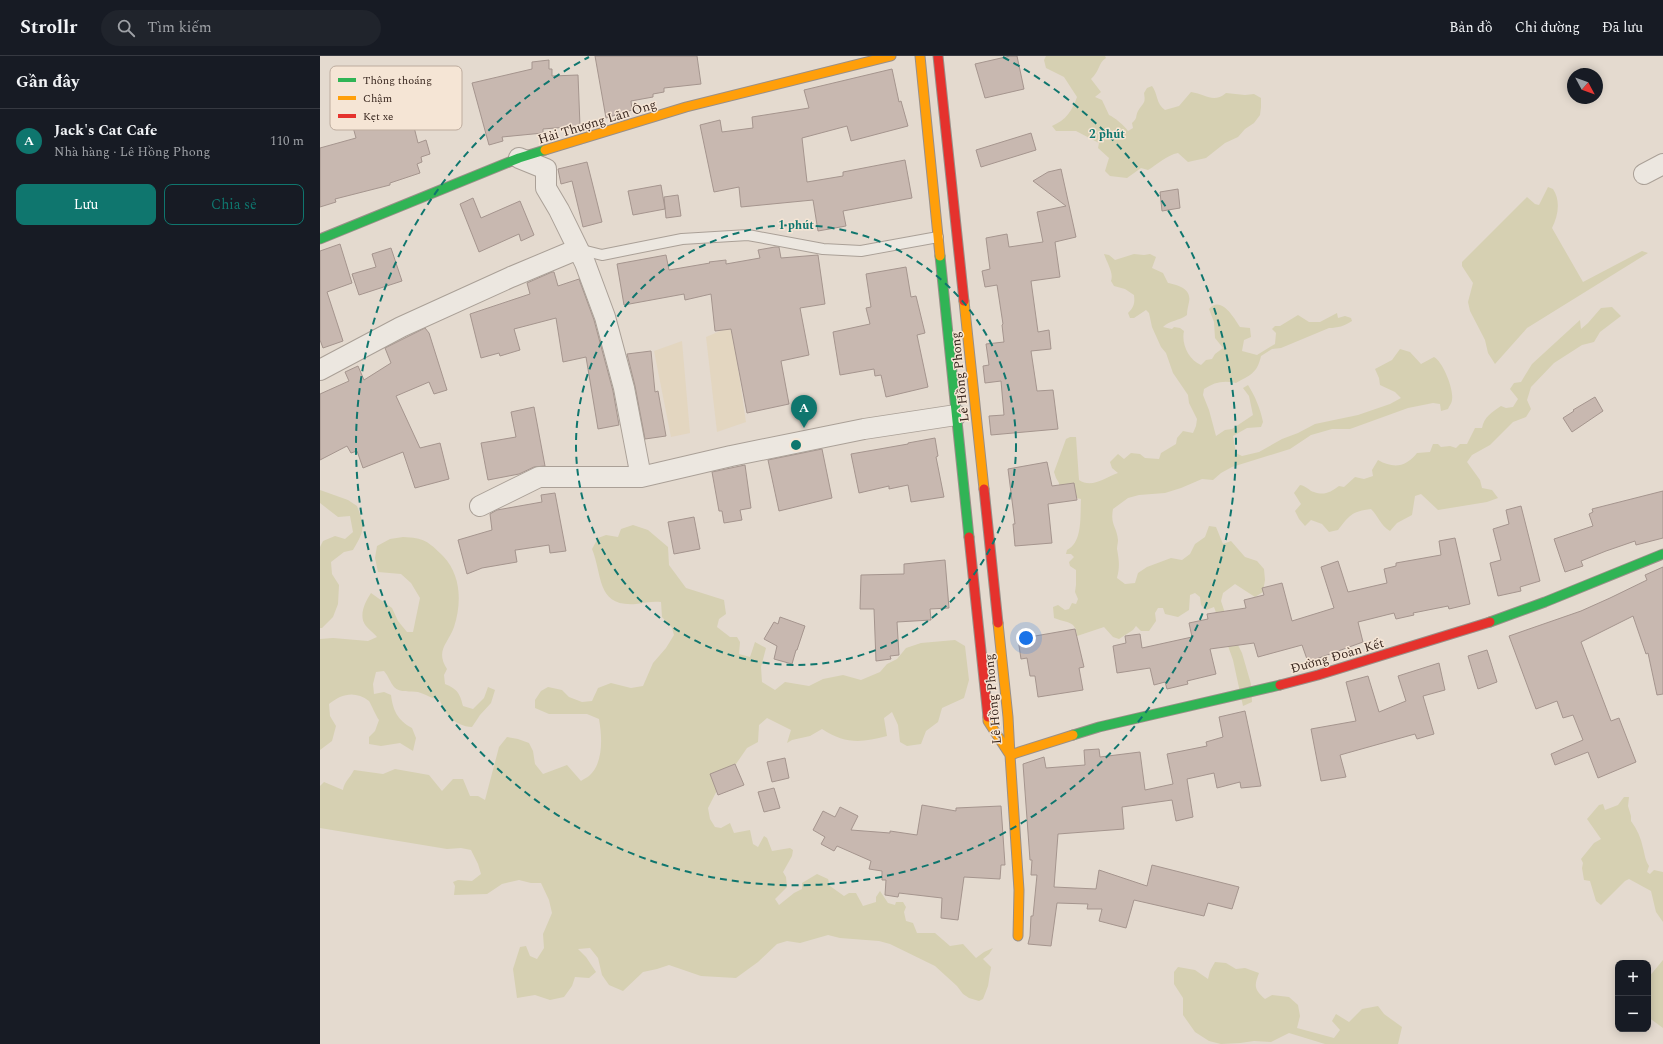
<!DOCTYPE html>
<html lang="vi">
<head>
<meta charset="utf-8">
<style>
  body { margin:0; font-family:Spectral,serif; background:#20242c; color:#f1f3f6 }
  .controls { position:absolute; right:12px; bottom:12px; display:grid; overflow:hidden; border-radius:8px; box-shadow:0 2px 10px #0003 }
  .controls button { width:36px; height:36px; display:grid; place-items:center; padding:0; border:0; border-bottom:1px solid #363941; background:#171b24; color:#f1f3f6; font:20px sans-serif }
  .compass { position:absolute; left:1247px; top:12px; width:36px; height:36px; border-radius:50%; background:#171b24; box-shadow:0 2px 10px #0003; rotate:131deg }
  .you { position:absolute; left:706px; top:582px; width:14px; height:14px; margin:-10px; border:3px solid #fff; border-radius:50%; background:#1a73e8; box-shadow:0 0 0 6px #1a73e833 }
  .badge { display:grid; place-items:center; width:26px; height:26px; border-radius:50%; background:#0f766e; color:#fff; font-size:13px; font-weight:700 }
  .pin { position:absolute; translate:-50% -33px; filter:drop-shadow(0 1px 2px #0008) }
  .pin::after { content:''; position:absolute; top:21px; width:14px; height:12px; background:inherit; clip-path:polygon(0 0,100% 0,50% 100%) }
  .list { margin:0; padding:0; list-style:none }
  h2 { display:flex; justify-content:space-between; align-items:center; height:52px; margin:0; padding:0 16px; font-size:17px }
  h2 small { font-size:13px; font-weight:400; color:#9ea1a6 }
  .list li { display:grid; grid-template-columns:26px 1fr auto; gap:12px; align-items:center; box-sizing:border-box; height:64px; padding:0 16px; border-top:1px solid #363941 }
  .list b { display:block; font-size:15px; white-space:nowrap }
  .list p { margin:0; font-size:13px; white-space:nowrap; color:#9ea1a6 }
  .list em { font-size:13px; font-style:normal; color:#9ea1a6 }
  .actions { display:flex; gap:8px; padding:12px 16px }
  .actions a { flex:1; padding:9px 0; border:1px solid #0f766e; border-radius:8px; text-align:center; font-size:14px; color:#0f766e }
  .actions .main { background:#0f766e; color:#fff }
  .icon { flex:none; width:22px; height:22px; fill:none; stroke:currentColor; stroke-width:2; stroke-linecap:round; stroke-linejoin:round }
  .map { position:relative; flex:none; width:1343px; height:988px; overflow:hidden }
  header { display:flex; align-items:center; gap:24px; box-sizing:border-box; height:56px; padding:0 20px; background:#171b24; border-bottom:1px solid #363941 }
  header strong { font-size:19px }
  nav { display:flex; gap:22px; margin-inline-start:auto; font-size:14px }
  .search { width:280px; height:36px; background:#20242c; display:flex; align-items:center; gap:10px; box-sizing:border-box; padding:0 14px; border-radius:22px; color:#9ea1a6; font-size:15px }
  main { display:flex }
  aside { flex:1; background:#171b24 }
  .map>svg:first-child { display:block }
</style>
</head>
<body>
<header>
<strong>Strollr</strong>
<div class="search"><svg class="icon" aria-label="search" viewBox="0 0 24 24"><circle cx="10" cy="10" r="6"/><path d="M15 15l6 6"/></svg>Tìm kiếm</div>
<nav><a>Bản đồ</a><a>Chỉ đường</a><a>Đã lưu</a></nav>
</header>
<main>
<aside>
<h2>Gần đây<small></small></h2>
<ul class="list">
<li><span class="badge">A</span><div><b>Jack's Cat Cafe</b><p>Nhà hàng · Lê Hồng Phong</p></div><em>110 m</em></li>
</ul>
<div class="actions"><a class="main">Lưu</a><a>Chia sẻ</a></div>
</aside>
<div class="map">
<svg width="1343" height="988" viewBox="0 0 1343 988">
  <rect width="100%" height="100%" fill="#e4dacf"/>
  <!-- farmland -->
  <path fill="#e3d6c0" d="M412,270L426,366L397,376L386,281Z
    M362,285L370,377L351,381L334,295Z"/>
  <!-- green -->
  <path fill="#d6d0b2" d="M726,0H785L786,2C778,7 780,15 771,23L781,36L775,41L782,44L789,59C794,61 805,70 808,75L813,72L812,67C818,62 815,61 818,55C823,47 826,48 824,37L827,32L832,30C838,38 836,48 845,54L859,50L871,36C886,38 893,48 906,37L925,39L934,38L941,42V51L940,59L934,67L925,73L918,81L905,87L886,102L868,106L858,97C847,99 838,108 828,114L821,112L807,122L790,120L785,115L789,102L778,92L779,87L756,75H736L732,70C746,64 752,55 757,41L744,21L726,12L724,4Z
    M1228,131L1233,133C1241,145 1238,160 1232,172L1263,226L1322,195L1328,197L1207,272L1175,308L1168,297L1165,284L1150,255L1148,246L1153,227L1142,210V206L1207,141L1215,148L1219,149Z
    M784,198L789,199L795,204L814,198L824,199L830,198L836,201L832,212L843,217L848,227C858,229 872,233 869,246C868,251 867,254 867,259C859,265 850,264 843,271L852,273L854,271L860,272L864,275C861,288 869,304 881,309L886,304L892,303L895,298L903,292L895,282L894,266L889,253C901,239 914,262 920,271L930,272L931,281L924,284L922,295L937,299L955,288L956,277L952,273L955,270H960L978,259L989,266H1000L1017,257L1018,262L1025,260L1031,262L1032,265C1024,270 1018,272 1009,272L961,292L952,293L941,300C937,318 930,319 916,327C904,324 894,326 884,333L883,339L889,354L896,380L905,374L912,373L933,359L929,340L923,332L928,329C935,340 940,352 943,366L941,371L927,372L913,380L916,397L922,400L939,396L962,383L978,377L995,368L1038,359L1070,348L1081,342L1075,336L1060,329L1059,322L1055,313L1072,304L1080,293L1090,296L1101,308L1114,301C1123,306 1134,333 1132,344C1132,347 1129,350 1128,353L1121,355L1120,348L1113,347L1088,352L1030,373H1012L991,379L970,393L912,411L901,417L893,424L882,423L861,432L845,437L819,439L808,442L793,453C790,469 797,471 798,484C798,487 797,490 797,493C799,504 800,511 797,522L805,528L815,527L818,517L827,511L851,502L862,504L870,498L875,488L885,481L889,470L896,471L903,488L911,485L925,501L937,505L944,513L945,524L943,536L935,541L915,528L903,537L901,545L911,575L922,597L931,628L932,646L923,650L913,604L894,551L886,554L881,549L880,541L875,537L870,539L869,554L858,561L845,558L843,552H838L835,557L836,565L829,575H821L816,570L813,574L799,583L793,581L784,571L757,580C756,564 746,567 734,562L733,551L738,549L745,554L749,553L752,547L756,548L758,543L755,536L756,529V514L750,510L749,506L754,501L751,498H746L747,494C763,486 760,460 761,443L756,442L739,431V427L736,422L734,416L746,383L750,381H756L759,424C772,433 786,421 798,417L792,412L790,406L798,398L804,403L811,397L820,398L825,402L839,403L841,397L856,388L857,382L863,375L873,377L876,370L877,363L869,347L868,339L853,317L846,297L841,291L832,271L829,257L826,254L814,262H810L808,257C814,251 815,247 814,239L805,233L794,230L791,225C794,217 787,207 784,198Z
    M1292,251L1301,260L1280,276L1274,286L1262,289L1234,307L1211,331L1207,344L1211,353L1206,361L1193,366L1170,389L1152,399L1147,406L1160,424L1162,432L1172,434L1178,442L1167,446L1118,454L1101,438L1095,440L1092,459L1077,467L1070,475C1060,469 1059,461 1051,453C1032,455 1029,460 1018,474L1009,476L1002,468L991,464L985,470L979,463L975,455L981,448L974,437L980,429C987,430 989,435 994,436C1004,440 1011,436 1019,430L1024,431L1035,421L1044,423L1053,420L1052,414L1058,404C1074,413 1086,411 1097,397L1110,396L1113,388H1118L1121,391L1130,390L1136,392L1140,388H1147L1155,372H1162C1164,361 1172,356 1181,350L1186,352L1193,351L1198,343L1190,333L1194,327L1201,326L1212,308L1260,264L1261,273L1268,267L1281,252Z
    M0,434L28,444L37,450C45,471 45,474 33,494L24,496L11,506L12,518L19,529L18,548L13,561L2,572H0V491L3,485L15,480L25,483L33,476L30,460L18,461L0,447Z
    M313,469L328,474L348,491L349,509L366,532L404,544L406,558L399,563L397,571L410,581H417L420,586L419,598L430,601L435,586L446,592L441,611L442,626L455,634L465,626L489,630L503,623L523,619L541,624L560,616L567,608L577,603L586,592L601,587L635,584L645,590L649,624L644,642L622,652L618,666L606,675L601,688L587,690L580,686L578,669L572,656L564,662L567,680C541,687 525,688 502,673L490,680L472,684L467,687L471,674L447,662L439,669L438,686L427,692L416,708L409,711L388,752L390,763L395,771L401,772L410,767L414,777L430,774L433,788L438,791L444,780L447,782L452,795L470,792L473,794L472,800L463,816L466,821L467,831L455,843L459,849L474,837L482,833V827L497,818L508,823L510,830L524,840L529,837H536L543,850L556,846V841L560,835L568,847L575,849L576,846H583L586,851L584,856L586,865L593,867L597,877H615L630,890L643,888L656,902L664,896L673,892L669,898L663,903L671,911L668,930L663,943L659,945L649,942L643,938L637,930L615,910L570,888L559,885L520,882L508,879L480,887L467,885L457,888L438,906L416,922L381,920L349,909L337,913L323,916L303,935L289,929L282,919L278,902L270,892L258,893L266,901L276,916L269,922L255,921L252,930L244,941L230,944L215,939L197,942L193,913L200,891L206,890L210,900L217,903L224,892L223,878L232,857L229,844L221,827H211L199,824L182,828L167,838L134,839L135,830L133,826L138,824L152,825L161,818L158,808L151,794L141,792L127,793L0,772V730L4,726L23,734C24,726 30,722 34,714L63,718L75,713L109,719L122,735L133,723H143L150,740H158L165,744L179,691L187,681L198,683L209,687L213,695L215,708L223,718L247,709L261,725C263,723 267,722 269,720C284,707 282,680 279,663L267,658H229L215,652V644L221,635L228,631L242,634L249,641L262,646L272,645L278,632L291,627L311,632L323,630L333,607L346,592L354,579L352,572L342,561L341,546C332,545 325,547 316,548C276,551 283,520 272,493L278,482L286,479L298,481L301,473Z
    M83,481C104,482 108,485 123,500C141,519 142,546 134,571C128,588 115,594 127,613L124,619L125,628C137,633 140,637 143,650L153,653L164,642L168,631L175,634L171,647L160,659L152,671C134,670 126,658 119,643C111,643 106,638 98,636C91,635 80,637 74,631C70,626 69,621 64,615L56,616L53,628L54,638L64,636L71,639C73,654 77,664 92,672L96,682L93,695L80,687L61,690L49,688V681L55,675L59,664C56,660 51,648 49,645C35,634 21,638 9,648L10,660L16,670L12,685L0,694V583L13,582L48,585L57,581C54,577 49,574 46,570C38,560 45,546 51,537L72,552L78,565L87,576H93L100,542L91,527L81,518L58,516L55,502L57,490L70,483Z
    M1304,741H1309L1308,750L1311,760V765C1317,773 1321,782 1323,792C1325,799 1325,804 1329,810L1327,816L1330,818L1334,814L1343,816V866L1336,856L1331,835L1309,823L1305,825L1281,849L1276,845L1270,825L1264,824L1262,812L1263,807L1261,803L1274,787L1281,783L1267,763L1279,749L1283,748L1285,754L1298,749Z
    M1343,904V972L1328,961V922Z
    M895,906L906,907L916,913L925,912L939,917C934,930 934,933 945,943L952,939L969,941L978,949L980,960L977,972L1014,982L1020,974L1012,965L1016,958L1029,966L1042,953L1058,950L1064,958L1082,971L1078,988H1005L969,977L951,986L934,985L920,987L901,988L889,985L875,976L863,959V942L854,928V916L858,911L875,914L888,923L890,915Z"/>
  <!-- building -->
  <path fill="#c8b8b0" stroke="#a5958e" d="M275,0H377L381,28L344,32V36L333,38V41L311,45L312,54L286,62Z
    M690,0H697L704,33L665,42L655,8Z
    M229,4V13H232V20L258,19L260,70L223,73V77L182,81L183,85L169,89L152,27L212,13V6Z
    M572,13L579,46L581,45L588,70L531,85L527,70L482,82L487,126L523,120V116L585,104L592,142L523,155L526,170L498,175L493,144L421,151L419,131L394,136L380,69L400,64L402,76L433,72L432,61L489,52L484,34Z
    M48,54L50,62L69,56L70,59L82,56L86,73L94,71L98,87L106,84L110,98L101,101L102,106L97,108L100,117L70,127V129L15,143L16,146L0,151V92L36,82L30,60Z
    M711,77L716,94L661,111L656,94Z
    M267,106L282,166L263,171L252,125L241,128L238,113Z
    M741,113L756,181L735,186L740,221L711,225L718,276L729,274L731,293L711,295L717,335L733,334L738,373L671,379L669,360L684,359L681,325L665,327L663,310L669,309L666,288L684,286L682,269L683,268L677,229L665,231L662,215L670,213L666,182L687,178L689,191L723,186L717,156L746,150L713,125L728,116Z
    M341,129L345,153L313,159L308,135Z
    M858,133L860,152L842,155L840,136Z
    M358,139L361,160L346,162L344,141Z
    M153,142L161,162L200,145L214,179L201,185L199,178L159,196L140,148Z
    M20,188L32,227L7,236L23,285L3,292L0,284V195Z
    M455,191H459L461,202L498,199L505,248L480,252L489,299L461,305L469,348L427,357L411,273L395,275L391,238L365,244L364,238L304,249L297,208L346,199L349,214L390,207L389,206L406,204V208L440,202L438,194Z
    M71,192L82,225L39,239L32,218L56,211L52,198Z
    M586,211L591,241L596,240L605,277L597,279L608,331L566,341L561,319L555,320L554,313L520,319L513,276L550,268L546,252L551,251L546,218Z
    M232,216H234L238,230L259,223L274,264L293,335L299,369L278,373L266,301L243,306L236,262L194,273L200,294L180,300L179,297L161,302L150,258L210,238L207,227Z
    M105,272L109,277L127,334L114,338L109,326L76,340L100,392L120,387L129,423L95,432L83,396L43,412L37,395L31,397L27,390L0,404V338L29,325L25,316L38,310L44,324L71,307L65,292Z
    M331,295L335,336L338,335L346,380L325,383L315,330L307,298Z
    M1275,341L1283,355L1252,376L1243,362L1254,355L1253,354Z
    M214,351L225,410L214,411L199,418L168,424L161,387L196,381L191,356Z
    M615,382L618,400L616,401L624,441L591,446L588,429L569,433V430L539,437L531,398L588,388V387Z
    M502,393L512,442L459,455L448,404Z
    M727,406L732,430L754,427L757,444L728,448L732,487L695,490L693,468H695L688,413Z
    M425,409L431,452L420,454L422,464L404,467L402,455H399L392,416Z
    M1343,435V482L1316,489L1315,485L1286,495L1261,505L1263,510L1245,516L1234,483L1273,470L1269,458L1273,456L1272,453Z
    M235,437L246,495L230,497L229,489L196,494H195L197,506L162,512L147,518L138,484L172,474L170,458L177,454L222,446L221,439Z
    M1201,450L1220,525L1200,531L1201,535L1178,540L1170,507L1181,504L1173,473L1189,468L1186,454Z
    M374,461L380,493L354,498L348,466Z
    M1135,482L1150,548L1129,553L1128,550L1093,557L1094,559L1076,563L1074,557L1038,566L1043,586L988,606L982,589L938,601L934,587L890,593L896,618L867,625L868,628L847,633L845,626L834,629L830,612L797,617L793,590L806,587L805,580L820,578L822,592L872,581L869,567L888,563L887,558L926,552L924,544L944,539L942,532L962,527L972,565L1014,552L1001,511L1018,505L1028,536L1067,527L1064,513L1076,510V507L1121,499L1119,485Z
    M625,504L629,552L610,553L611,564L577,566L579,599L570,600L571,603L556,605L554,553H540L541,519L584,518V508Z
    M1343,511V638L1337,639L1328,597L1326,598L1313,560L1261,586L1291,665L1299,662L1316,706L1278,722L1268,696L1235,709L1231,698L1263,684L1253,659L1243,662L1237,645L1216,653L1189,580L1261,555L1290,542L1327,524L1325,519Z
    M460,561L485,570L477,594H476L472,608L454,603L457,590L444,583L454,566L458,568Z
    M755,573L764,611L759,612L763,634L718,641L715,620H710L707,602L701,603L698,583Z
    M1167,594L1177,626L1158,633L1148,600Z
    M1119,607L1125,634L1103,640L1114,678L1097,683L1095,678L1020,699L1026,721L1001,725L991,673L1036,665L1026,626L1048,620L1059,656L1086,645L1078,620Z
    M925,655L941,730L921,732L920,726L897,732L894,717L867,723L873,761L856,765L852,744L802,751L804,773L738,778L734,831L776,833L779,814L827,830L832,809L919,831L912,853L888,847L884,860L814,844L806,872L779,865L782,853H767L768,848L737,847L731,890L708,888L710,880L711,860H713L717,819H711L712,804H710L703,708L724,701L726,712L765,709L764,694L779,693L780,701L820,696L825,734L853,728L847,698L887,690L886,686L903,681L899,661Z
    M465,702L469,722L452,726L447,706Z
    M415,708L424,729L398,739L390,718Z
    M454,732L460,752L444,756L438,736Z
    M602,749L636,755V752L681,750L685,809H681L680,823L644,821L638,864L621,862L622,842L579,837L578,841L565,839L566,824H562V815L549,813L551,805L517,790L514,795L501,788L505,781L493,774L503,755L515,761L520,751L538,760L531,774L570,777V775L597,779Z"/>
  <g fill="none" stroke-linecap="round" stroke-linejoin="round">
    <!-- lane casing -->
    <g stroke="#aaa097" stroke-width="12">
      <path id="lane" d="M258,193L282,199L362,183L428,179L503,193L541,195L618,181"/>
    </g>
    <!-- street casing -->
    <g stroke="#aaa097" stroke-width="22">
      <path id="street" d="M199,102L226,113V132L239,154L265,207L285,261L304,332L321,421
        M1324,118L1343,108
        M0,314L81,271L191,221L258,193
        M160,450L219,421H321L411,400L544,373L636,359"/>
    </g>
    <!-- fast casing -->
    <g stroke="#998f88" stroke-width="11">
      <path id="fast" d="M0,183L199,102L225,94
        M620,200L649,481
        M1170,566L1225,546L1343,498
        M753,679L779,671L960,629"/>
    </g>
    <!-- slow casing -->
    <g stroke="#998f88" stroke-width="11">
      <path id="slow" d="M600,0L620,200
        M225,94L366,51L571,0
        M644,245L664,433
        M668,661V665L690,699L688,661L678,567
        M698,880L699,834L690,699L753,679"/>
    </g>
    <!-- jam casing -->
    <g stroke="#998f88" stroke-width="11">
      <path id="jam" d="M618,0L644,245
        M664,433L678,567
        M649,481L668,661
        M960,629L998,619L1170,566"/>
    </g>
    <!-- lane -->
    <use href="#lane" stroke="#ece7e0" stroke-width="10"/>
    <!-- street -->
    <use href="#street" stroke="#ece7e0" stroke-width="20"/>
    <!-- fast -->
    <use href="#fast" stroke="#30b455" stroke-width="9"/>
    <!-- slow -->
    <use href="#slow" stroke="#ff9f0a" stroke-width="9"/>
    <!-- jam -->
    <use href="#jam" stroke="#e5322d" stroke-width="9"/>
  </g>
  <!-- distance rings -->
  <g fill="none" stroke="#0f766e" stroke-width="2" stroke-dasharray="7 5">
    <circle cx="476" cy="389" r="220"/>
    <path d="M683 1A440 440 0 1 1 269 1"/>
  </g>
  <g text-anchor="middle" stroke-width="3" stroke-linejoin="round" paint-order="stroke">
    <!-- street labels -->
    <g font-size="13" fill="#39271f" stroke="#f5e5d5">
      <text transform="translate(277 65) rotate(-17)" y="5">Hải Thượng Lãn Ông</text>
      <text transform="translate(639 321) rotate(-96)" y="5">Lê Hồng Phong</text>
      <text transform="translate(1017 599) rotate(-16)" y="5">Đường Đoàn Kết</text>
      <text transform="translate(672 643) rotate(-95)" y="5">Lê Hồng Phong</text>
    </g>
  </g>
  <!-- legend -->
  <rect x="10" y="10" width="132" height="64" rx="6" fill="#f5e5d5" stroke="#bdac9e" stroke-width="1"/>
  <rect x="18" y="22" width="18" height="4" fill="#30b455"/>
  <rect x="18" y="40" width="18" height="4" fill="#ff9f0a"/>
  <rect x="18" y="58" width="18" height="4" fill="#e5322d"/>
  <g font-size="11" fill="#39271f">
    <text x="43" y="28">Thông thoáng</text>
    <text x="43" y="46">Chậm</text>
    <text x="43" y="64">Kẹt xe</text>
  </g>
  <circle cx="476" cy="389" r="6" fill="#0f766e" stroke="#f5e5d5" stroke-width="2"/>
  <g font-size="12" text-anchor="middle" font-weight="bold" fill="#0f766e" stroke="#f5e5d5" stroke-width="3" stroke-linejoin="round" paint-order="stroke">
    <text x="787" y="82">2 phút</text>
    <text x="476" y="173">1 phút</text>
  </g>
</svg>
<div class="controls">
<button>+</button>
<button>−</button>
</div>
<svg class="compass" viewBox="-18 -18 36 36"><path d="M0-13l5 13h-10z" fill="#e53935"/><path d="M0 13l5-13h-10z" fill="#9ea1a6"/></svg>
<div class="you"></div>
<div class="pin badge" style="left:484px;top:372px">A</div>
</div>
</main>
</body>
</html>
